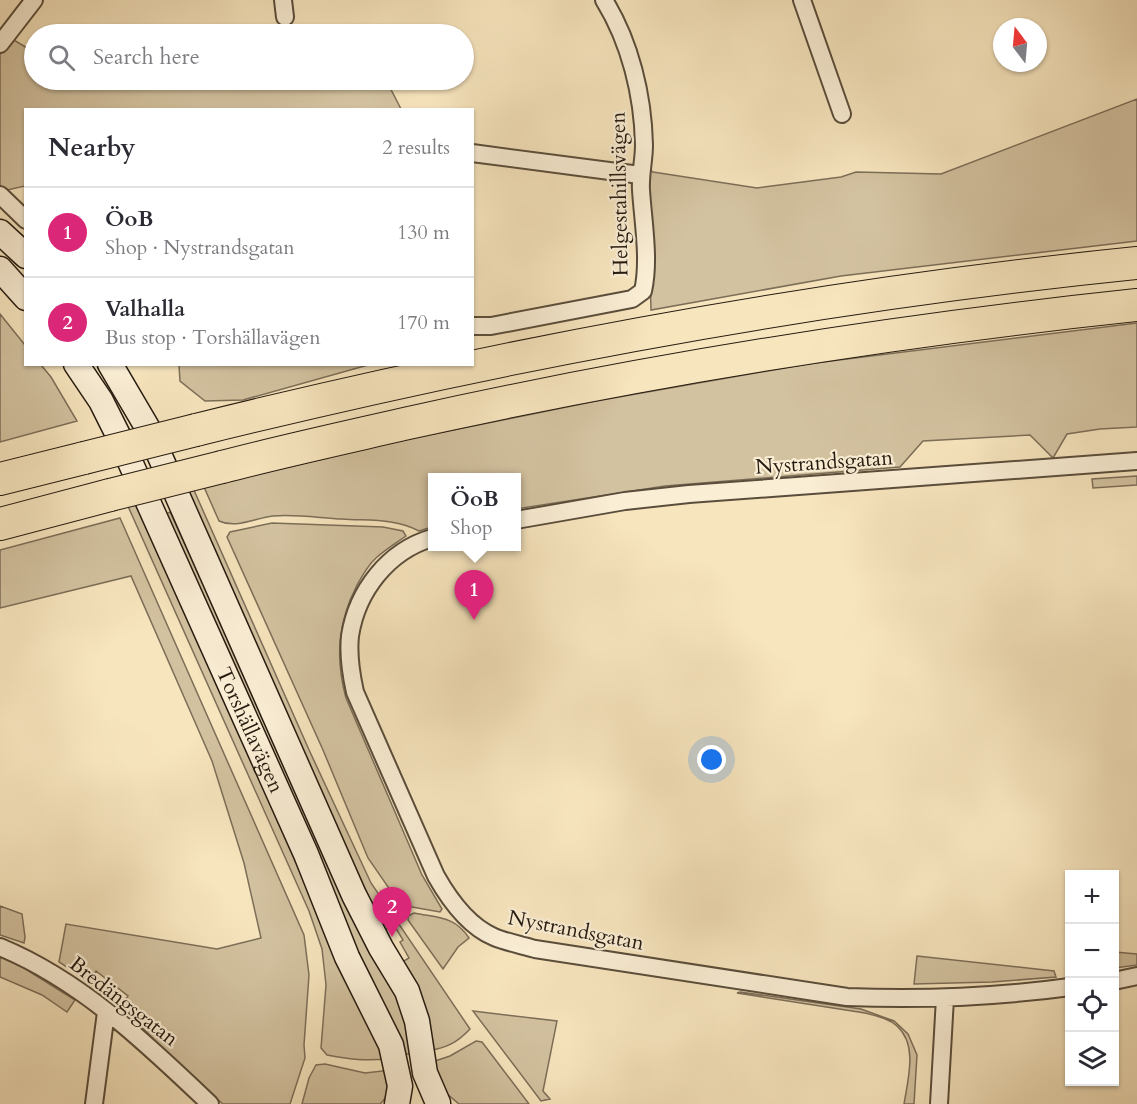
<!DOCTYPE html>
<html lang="en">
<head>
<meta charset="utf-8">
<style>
  body { margin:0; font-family:Cardo,serif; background:#f2f2f3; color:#2b2b33 }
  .controls { position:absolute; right:18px; bottom:18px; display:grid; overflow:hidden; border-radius:0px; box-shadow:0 2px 4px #0004 }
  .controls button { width:54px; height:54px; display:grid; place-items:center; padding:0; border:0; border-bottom:2px solid #e1e1e2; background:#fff; color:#2b2b33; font:30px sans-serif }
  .compass { position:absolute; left:993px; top:18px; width:54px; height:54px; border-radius:50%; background:#fff; box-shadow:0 2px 4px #0004; rotate:344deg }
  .you { position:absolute; left:712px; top:760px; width:21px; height:21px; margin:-15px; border:4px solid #fff; border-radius:50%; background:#1a73e8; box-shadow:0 0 0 9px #1a73e833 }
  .badge { display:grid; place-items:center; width:39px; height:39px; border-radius:50%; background:#db2777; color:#fff; font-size:20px; font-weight:700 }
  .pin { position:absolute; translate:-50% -50px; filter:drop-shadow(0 2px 3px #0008) }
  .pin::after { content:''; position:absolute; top:32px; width:21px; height:18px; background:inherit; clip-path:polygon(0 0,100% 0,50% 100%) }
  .popup { position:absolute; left:428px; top:473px; width:93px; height:78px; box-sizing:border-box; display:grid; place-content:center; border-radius:0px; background:#fff; filter:drop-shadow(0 2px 4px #0005); font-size:20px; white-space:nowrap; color:#7c7c81 }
  .popup b { font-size:22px; color:#2b2b33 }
  .popup::after { content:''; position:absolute; left:50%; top:100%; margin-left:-12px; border:12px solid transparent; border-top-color:#fff }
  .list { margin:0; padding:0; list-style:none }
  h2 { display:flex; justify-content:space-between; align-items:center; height:78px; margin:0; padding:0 24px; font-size:26px }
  h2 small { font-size:20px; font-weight:400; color:#7c7c81 }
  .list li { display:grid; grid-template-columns:39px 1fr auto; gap:18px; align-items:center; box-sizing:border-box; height:90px; padding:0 24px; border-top:2px solid #e1e1e2 }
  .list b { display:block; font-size:22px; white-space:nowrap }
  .list p { margin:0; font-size:20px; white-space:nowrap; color:#7c7c81 }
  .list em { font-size:20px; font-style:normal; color:#7c7c81 }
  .icon { flex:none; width:33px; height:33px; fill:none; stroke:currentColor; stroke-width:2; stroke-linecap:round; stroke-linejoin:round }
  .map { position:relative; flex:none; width:1137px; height:1104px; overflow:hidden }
  .search { position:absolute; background:#fff; box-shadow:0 2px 4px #0004; left:24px; top:24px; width:450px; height:66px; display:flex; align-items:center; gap:15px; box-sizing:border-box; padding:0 21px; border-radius:33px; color:#7c7c81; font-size:22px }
  .panel { position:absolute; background:#fff; box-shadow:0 2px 4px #0004; left:24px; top:108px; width:450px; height:258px; border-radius:0px }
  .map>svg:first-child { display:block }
</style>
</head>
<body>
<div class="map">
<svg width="1137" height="1104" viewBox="0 0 1137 1104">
  <rect width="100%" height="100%" fill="#f7e5be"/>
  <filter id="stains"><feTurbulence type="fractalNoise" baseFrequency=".00333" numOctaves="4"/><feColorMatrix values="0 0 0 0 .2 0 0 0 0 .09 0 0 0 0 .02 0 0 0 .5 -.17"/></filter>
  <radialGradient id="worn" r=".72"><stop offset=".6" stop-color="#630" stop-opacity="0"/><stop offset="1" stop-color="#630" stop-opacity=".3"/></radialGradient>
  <!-- green -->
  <path fill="#d3c2a0" stroke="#7c6e58" stroke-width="1.5" d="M12,39L34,52V80H79L90,86L100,80H386L401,109L26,110L25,186L3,191L0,185V54Z
    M1137,99V241L841,276L651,310L647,167L653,172L757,188L841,177L856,172L941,174Z
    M0,314L25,345L26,364L41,365L51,377L77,421L0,442Z
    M1137,323V427L1100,429L1067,434L1053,458L1030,435L923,441L900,467L665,486L516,509V478H432V527L419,531C395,518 369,521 342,519C320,518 296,514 273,516C255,518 236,529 219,521L204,487L394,442L596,401L807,364Z
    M179,365V364L368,365L243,400L205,401L180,381Z
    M1137,476V485L1093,488L1092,479Z
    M193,488L310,752L371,883L470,1029C457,1043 446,1048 427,1051L402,962L409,958L400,942L403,940L394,925L385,930L363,890L212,543L186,490Z
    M136,502L303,879L390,1058C367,1062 349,1059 327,1055L321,1048L326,985L322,949L309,911L127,504Z
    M170,512L366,940L403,1009L416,1053L401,1055L166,514Z
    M120,518L304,935L309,975L304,1045L305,1058L290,1104H223L190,1076L121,1006L128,996L96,971L88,981L59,962L66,924L217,949L261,938L244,863L212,761L131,576L0,608V550Z
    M272,523L383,527L403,531L406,536C396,543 385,550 376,558C368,565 362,576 357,585C338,622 335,658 346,698L422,875L442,909L440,912L412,907L397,900L368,858L323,750L227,537L230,532Z
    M0,906L22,914L25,937L24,943L0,935Z
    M414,913C438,918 455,916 469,938L458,947L443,969L408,920V916Z
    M1115,952L1137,954V965L1115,968Z
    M917,956L1054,971L1056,977L992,982L914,984Z
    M0,957L24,968L75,1000L67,1012L42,995L0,977Z
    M740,992L861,1009L894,1021L908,1034L917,1055L914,1104H904C908,1079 918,1045 897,1026C888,1018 876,1016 865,1013L737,993Z
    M473,1011L557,1021L543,1091L550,1099L541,1101Z
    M476,1041L482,1042L529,1104H459L439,1087L429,1063L450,1056Z
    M325,1064L365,1073L391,1070C390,1083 390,1095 380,1104H302L309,1078L316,1065Z"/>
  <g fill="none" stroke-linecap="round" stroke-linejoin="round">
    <!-- street casing -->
    <g stroke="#5a4d3b" stroke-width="20">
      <path id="street" d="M283,0L285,17
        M802,0L842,114
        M0,44L34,0
        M472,153L640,175
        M0,195L26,220
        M472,326H491L632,299L643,291C650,260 643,222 641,190C640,175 644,160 644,145C643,95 630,42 604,0
        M516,520L625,501L689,494L1137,461
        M432,538C388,551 357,591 350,636C348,655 351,674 355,692L436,876C449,899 468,926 494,937C506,942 521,945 535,949L847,997C921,1000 996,997 1070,987
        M0,947C82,981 147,1044 210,1104
        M1114,981L1137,976
        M94,1104L106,1012
        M939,1104L945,998"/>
    </g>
    <!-- secondary casing -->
    <g stroke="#251a0f" stroke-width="27">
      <g id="secondary">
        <path d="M0,232L26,256"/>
        <path d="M0,269L26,298"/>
        <path id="s1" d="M76,364L101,401L118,435L306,854L347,957L391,1045L400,1086L397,1104"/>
        <path d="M110,364L147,427L354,895L381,948L407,991L417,1021L425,1073L438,1103"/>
      </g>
    </g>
    <!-- highway casing -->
    <g stroke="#251a0f" stroke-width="34">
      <path id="highway" d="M196,430C506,353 819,295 1137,263
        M222,467C283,451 343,438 404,424C646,370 891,331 1137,305
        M0,479L84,458
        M0,524L110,495"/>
    </g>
    <!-- street -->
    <use href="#street" stroke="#faeed5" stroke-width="16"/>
    <!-- secondary -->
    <use href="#secondary" stroke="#faeed5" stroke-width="24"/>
    <!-- highway -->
    <use href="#highway" stroke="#f7e5be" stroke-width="32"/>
    <!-- highway-bridge casing -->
    <g stroke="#251a0f" stroke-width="34" stroke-linecap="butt">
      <path id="highway-bridge" d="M84,458L196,430
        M110,495L222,467"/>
    </g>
    <!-- highway-bridge -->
    <use href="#highway-bridge" stroke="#f7e5be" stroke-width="32"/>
  </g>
  <g text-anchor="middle" stroke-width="4.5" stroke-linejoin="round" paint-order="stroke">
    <!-- street labels -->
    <g font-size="21" fill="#251a0f" stroke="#faeed5">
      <text transform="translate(619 194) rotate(-91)" y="7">Helgestahillsvägen</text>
      <text transform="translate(824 462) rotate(-4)" y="7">Nystrandsgatan</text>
      <text dy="7" stroke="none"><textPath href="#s1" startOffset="406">Torshällavägen</textPath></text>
      <text transform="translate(576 930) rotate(11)" y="7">Nystrandsgatan</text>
      <text transform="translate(124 1001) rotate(38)" y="7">Bredängsgatan</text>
    </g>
  </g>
  <rect width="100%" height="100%" filter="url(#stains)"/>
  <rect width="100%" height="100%" fill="url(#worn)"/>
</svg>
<div class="controls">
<button>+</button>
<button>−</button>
<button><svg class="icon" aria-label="locate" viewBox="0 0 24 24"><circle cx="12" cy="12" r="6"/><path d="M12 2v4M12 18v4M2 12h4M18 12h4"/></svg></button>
<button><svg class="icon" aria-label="layers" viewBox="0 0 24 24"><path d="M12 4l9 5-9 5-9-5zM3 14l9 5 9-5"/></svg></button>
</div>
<svg class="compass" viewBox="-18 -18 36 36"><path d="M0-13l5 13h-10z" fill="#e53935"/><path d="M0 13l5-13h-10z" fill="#7c7c81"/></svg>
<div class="you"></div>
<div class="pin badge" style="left:474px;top:620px">1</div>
<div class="popup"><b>ÖoB</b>Shop</div>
<div class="pin badge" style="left:392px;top:937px">2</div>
<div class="search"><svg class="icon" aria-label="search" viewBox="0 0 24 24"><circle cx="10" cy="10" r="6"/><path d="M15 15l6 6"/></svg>Search here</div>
<section class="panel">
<h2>Nearby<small>2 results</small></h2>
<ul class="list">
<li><span class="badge">1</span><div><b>ÖoB</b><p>Shop · Nystrandsgatan</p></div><em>130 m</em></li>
<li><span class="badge">2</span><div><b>Valhalla</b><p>Bus stop · Torshällavägen</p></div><em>170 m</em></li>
</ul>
</section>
</div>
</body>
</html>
